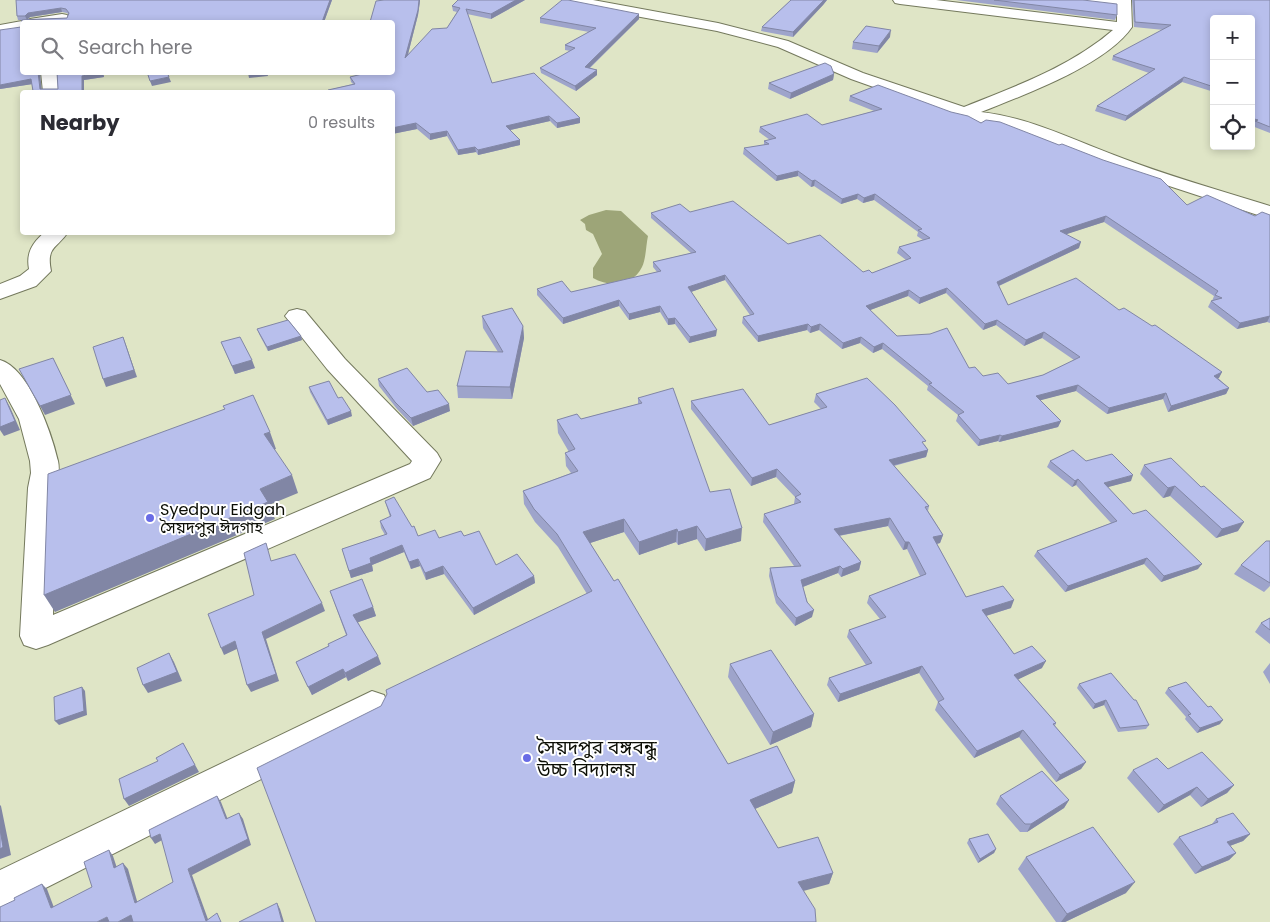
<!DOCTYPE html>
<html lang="en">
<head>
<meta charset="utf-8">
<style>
  body { margin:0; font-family:Poppins,"Noto Sans Bengali",sans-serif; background:#f7f7f7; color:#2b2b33 }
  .controls { position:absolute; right:15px; top:15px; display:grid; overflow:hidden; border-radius:5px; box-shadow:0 2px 8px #0003 }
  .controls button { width:45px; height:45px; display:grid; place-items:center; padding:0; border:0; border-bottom:1px solid #e1e1e2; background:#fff; color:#2b2b33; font:25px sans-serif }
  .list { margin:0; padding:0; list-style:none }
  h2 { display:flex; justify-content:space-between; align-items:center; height:65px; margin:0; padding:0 20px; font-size:21px }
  h2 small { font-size:16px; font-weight:400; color:#7c7c81 }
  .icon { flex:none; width:28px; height:28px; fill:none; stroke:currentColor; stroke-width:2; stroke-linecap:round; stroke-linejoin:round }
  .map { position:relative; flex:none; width:1270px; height:922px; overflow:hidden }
  .search { position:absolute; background:#fff; box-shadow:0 2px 8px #0003; left:20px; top:20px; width:375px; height:55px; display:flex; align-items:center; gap:12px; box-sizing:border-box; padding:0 18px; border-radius:5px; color:#7c7c81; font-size:19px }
  .panel { position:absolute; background:#fff; box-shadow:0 2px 8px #0003; left:20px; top:90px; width:375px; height:145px; border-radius:5px }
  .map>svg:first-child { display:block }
</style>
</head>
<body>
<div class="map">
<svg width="1270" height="922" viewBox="0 0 1270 922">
  <rect width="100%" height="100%" fill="#dfe5c6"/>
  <!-- water -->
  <path fill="#9da578" d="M606,210L621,211L648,236C646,245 646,259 642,267C632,287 609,287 593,278V268L602,254L593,234L586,230L585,224L580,220L589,215Z"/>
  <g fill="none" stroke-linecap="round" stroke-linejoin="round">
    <!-- minor casing -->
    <g stroke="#74795d" stroke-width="2">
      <path id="minor" d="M563,0H593L718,23L788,41L863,73L964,107C1016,86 1070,67 1113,30L900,4L895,3L893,0H936L1117,22V7L1082,3L1080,0H1131L1132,27C1106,65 1024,95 981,112C1030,118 1069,138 1114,155C1165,175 1218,190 1270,206V219L1102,164L1043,139L1005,126L976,122L958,117L851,79L778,47L717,31L570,4L565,3Z
        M62,14L67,15L69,18L67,21L28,22L30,19Z
        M22,21L28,22H22V29L0,33V25Z
        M41,72H57L59,92H43Z
        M45,232H68C57,249 46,246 51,271L36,286L0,299V284L20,276L29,269C26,253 32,243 45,232Z
        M297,309L305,311L345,359L437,453L441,460L430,478L48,645L36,649L24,645L20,636L28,488L31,473L30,461L19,419L0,384V360C29,368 52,434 58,461C60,470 58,479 56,488L53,615L410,464L412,461L327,369L289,321L285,316L289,311Z
        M372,691L384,695L389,706L384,717L0,911V870Z"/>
    </g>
    <!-- minor -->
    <use href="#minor" fill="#fff" fill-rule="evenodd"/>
  </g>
  <!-- wall -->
  <path fill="#9ea4cb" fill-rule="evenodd" d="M16,0H332L324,22H22L41,89H58L57,72H103L104,77L84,80V92H34L32,84L0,89L22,20H18L17,16ZM62,12L67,13L68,14L67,18L28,19L30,17Z
    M525,0L491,19L467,14L492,83L580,118V123L557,128L550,121L510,130L520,140V145L478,155L476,152L458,155L447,136L430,140L417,129L392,134V92H328V90L353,84L351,82L350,77L367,74L366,72H392L420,1L418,15L408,54L447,28L457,12L453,11L452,6Z
    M791,0H827L823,5L793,37L761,31L762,27Z
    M956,0H1083L1117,15L1115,20Z
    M1132,0H1270V133L1252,126L1253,124H1251V19H1214V92L1182,82L1125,121L1095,111L1097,106L1149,73L1112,60L1113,56L1164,30L1134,27Z
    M639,14V19L590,68L597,70V75L576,91L541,73L540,68L570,51L565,50V45L589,32L540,23V18Z
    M890,37L877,53L852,49L853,42Z
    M834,74L833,80L790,99L768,89L769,83Z
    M850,96L981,123L1187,205L1255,216L1270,215V323L1267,322L1237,329L1208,307L1211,301H1212L1214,296L1104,222L1066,234L1079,248L999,286L1008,305L1119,310L1222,372L1218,378L1229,388L1226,394L1168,412L1163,399L1107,414L1076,391L1040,400L1061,421L1058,427L999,442L998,441L978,446L956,421L958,415L927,390L928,386L882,349L873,353L860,343L842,349L819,330L810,333L807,330L758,342L742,323L743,317L750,315L725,280L691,292L716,336L689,343L675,324L668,325L660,312L629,320L619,306L563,324L537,295V289L571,292L657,272L653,267V262L691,253L651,218V213L690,212L788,244L863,272L872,273L906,260L897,253L899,247L923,240L917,236L918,232L874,200L863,203L857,199L841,204L814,186L811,187L798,176L776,181L743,154L744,148L764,145V141L770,140L759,132L760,127L822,125L874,111L849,101ZM946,293L983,330L996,325L1024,346L1042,338L1074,360L1043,375L1008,384L983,376L969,368L897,336L870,310L908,296L919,304Z
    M482,316L523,326L524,338L512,399L458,398L457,386L498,352L483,328Z
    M257,329L301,336L302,340L268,351L259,334Z
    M221,342L255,368L235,374Z
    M378,379L427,392L450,411L413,426L397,409L379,386Z
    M309,387L352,416L328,425L310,392Z
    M816,394L925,445L928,450L926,457L894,466L929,506L928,511L943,535L940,543L937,544L966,597L1011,608L986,616L1014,654L1042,668L1018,679L1056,723L1055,726L1086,762L1081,769L1056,782L1019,737L974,758L935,710L938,702L919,673L838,702L827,685L829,678L866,665L847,637L849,630L880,619L867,603L869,596L920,576L907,549L903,550L888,526L839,536L861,562L859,570L841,577L838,573L803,587L812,617L795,626L776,603L769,576L770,568L794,566L763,522L764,514L794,504L795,497L776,477L751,486L691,409V401L769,425L821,409L814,402Z
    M638,398L710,492L741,541L705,551L697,539L678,545L676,542L639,555L624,532L590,543L728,764L795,781L792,793L755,809L778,848L833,873L829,884L381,706L587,594L558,547L535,522L524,504L523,491L571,473L566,466L565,453L569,452L558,433L557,420L581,419L638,404Z
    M1050,461H1086L1131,481L1107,487L1133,514L1198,569L1161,582L1144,564L1065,592L1034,556L1037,551L1111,523L1076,485L1072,487L1047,467Z
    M1144,465L1201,487L1238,531L1216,538L1170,496L1163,498L1140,474Z
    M385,501L418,536L439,538L464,536L496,565L534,576L535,583L474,615L444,574L426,580L420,566L411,569L404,552L372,565L373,571L351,578L342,549L385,535L381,528L380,521L390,517Z
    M1270,541V586L1264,592L1234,574L1241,565Z
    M330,591L373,607L376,616L358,622L381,664L348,681L346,677L312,695L296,662L329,646L346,635Z
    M1270,618V644L1255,632L1261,623Z
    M1270,663V684L1263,672Z
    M730,664L814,714L811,727L770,745L728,677Z
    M1079,684L1149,725L1146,729L1118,732L1104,705L1093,709L1077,688Z
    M1168,688L1208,707L1220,724L1197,733L1185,719L1186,717L1165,693Z
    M1168,769L1234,785L1227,793L1201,807L1190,795L1158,813L1127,778L1133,770Z
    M1000,796L1069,800L1064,808L1027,832H1020L996,804Z
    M1216,819L1250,834L1243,841L1230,846L1236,853L1229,860L1195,874L1173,844L1179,837L1212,824Z
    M969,839L996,849L994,853L978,863L967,843Z
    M1026,857L1126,893L1065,922H1056L1018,869Z"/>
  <!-- shaded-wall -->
  <path fill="#8186a5" d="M330,0H332L324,22H322Z
    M419,0H420V1L418,15L406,62L405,58Z
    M516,0H525L491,19V14Z
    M824,0H827L823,5L793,37V32Z
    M61,8L62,12L30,17L27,20L25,16L28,13Z
    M639,14V19L585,72V67Z
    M891,30L890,37L877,53L879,46Z
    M597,70V75L576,91L575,86Z
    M38,72H40L42,92L40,89Z
    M103,72L104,77L84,80V92H82V76Z
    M255,72H267L268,76L249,78L248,73Z
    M834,74L833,80L790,99L791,93Z
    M169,77L171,82L152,86L150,81Z
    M1184,77L1182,82L1125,121L1127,116Z
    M31,79L33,84L0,89V85Z
    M549,116L550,121L506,131V126Z
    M580,118V123L557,128V123Z
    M416,123L417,129L392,134V128Z
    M447,131V136L430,140V134Z
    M520,140V145L478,155V150Z
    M475,147L476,152L458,155V150Z
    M798,171V176L776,181L777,176Z
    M815,180L814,186L811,187L812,181Z
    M858,194L857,199L841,204L842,199Z
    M875,194L874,200L863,203L864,198Z
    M1106,216L1104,222L1058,237L1060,231Z
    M1081,242L1079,248L996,287L997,282Z
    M725,275V280L688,293V287Z
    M947,288L946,293L919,304L920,298Z
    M909,290L908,296L865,312L866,306Z
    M619,300V306L563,324V318Z
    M660,306V312L629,320V314Z
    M1270,316L1267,322L1237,329L1240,323Z
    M675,318V324L668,325V319Z
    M997,320L996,325L983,330L985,324Z
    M808,324L807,330L758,342V336Z
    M820,324L819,330L810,333L811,327Z
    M523,326L524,338L512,399L510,387Z
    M717,330L716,336L689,343L690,337Z
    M1044,332L1042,338L1024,346L1026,340Z
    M301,336L302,340L268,351L267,347Z
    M123,337L126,345L137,377L106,387L103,379Z
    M861,337L860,343L842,349L843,343Z
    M883,343L882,349L873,353L874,347Z
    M53,358L75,404L45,415L40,406Z
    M252,360L255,368L235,374L232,366Z
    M1222,372L1219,378L1211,381L1214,376Z
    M1078,385L1076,391L1034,402L1036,396Z
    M1229,388L1226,394L1168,412L1171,406Z
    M1166,393L1163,399L1107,414L1109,408Z
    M5,398L10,407L20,430L4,436L0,430V427Z
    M449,404L450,411L413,426L411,418Z
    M351,411L352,416L328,425L327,420Z
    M1061,421L1058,427L999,442L1002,436Z
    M270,432L276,449L270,451L264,434Z
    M1000,435L998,441L978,446L980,440Z
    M928,450L926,457L887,467L889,460Z
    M777,469L776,477L751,486L752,478Z
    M292,475L298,493L269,505L275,519L55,612L44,595L260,489Z
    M1133,475L1131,481L1101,489L1104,483Z
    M1078,479L1076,485L1072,487L1075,481Z
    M1175,486L1170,496L1163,498L1168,488Z
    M890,518L888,526L832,537L834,529Z
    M624,519V532L584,545L583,532Z
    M1244,522L1238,531L1216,538L1222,529Z
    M697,526V539L678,545V532Z
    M742,528L741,541L705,551L706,539Z
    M677,529L676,542L639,555V542Z
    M943,535L940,543L931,545L933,537Z
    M905,542H909L907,549L903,550Z
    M402,545L404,552L372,565L373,571L351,578L349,571L370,558Z
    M1147,558L1144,564L1065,592L1068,586Z
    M418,559L420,566L411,569L409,562Z
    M861,562L859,570L841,577L843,569Z
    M1202,564L1198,569L1161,582L1164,576Z
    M443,566L444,574L426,580L425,573Z
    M840,566L838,573L800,588L801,580Z
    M534,576L535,583L474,615L473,608Z
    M1014,600L1011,608L979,618L982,610Z
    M322,603L325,611L266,639L279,681L251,692L247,685L262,632Z
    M373,607L376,616L356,623L353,615Z
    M814,610L812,617L795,626L796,618Z
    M235,641L239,648L224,655L221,648Z
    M169,653L174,662L182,681L148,693L143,685Z
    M378,656L381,664L348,681L345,673Z
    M1046,661L1042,668L1011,683L1014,675Z
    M922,666L919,673L838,702L840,694Z
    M343,669L346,677L312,695L308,687Z
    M82,687L85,691L87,715L59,725L55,721Z
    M1106,700L1104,705L1093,709L1095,704Z
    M814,714L811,727L770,745L773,732Z
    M1223,720L1220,724L1197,733L1200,728Z
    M1023,730L1019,737L974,758L977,751Z
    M183,743L199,772L129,806L124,799Z
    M1086,762L1081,769L1056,782L1060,775Z
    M795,781L792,793L748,812L750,800Z
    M1234,785L1227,793L1201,807L1208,799Z
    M1197,787L1190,795L1158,813L1164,805Z
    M217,796L221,802L230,825L226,819Z
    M1069,800L1064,808L1027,832L1031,824Z
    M0,805L1,806L11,855L0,859Z
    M239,813L243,819L251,845L192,875L209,922L206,921L188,869Z
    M160,834L164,839L155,844L151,838Z
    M1250,834L1243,841L1221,849L1227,842Z
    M996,849L994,853L978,863L980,859Z
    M109,850L113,856L119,874L114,868Z
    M1236,853L1229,860L1195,874L1202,867Z
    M123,863L128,869L139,908L135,903Z
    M833,873L829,884L796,893L798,882Z
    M1135,882L1126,893L1065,922H1061L1067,914Z
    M42,884L47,889L56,913L51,908Z
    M277,903L280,909L284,922H282Z
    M131,915L136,920L133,922H118Z
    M107,917L112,922H97Z"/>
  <!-- building -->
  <path fill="#b8bfec" stroke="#8186a5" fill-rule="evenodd" d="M16,0H330L322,22H22V72H38L40,89H58L57,72H102L82,76V92H37V91H33L31,79L0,85V30L21,27L22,20L67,18L69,13L66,9L61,8L28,13L25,16H17Z
    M384,0H419L418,10L405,58L432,29L447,28L460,8L452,6L458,0H516L491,14L466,9L492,83L534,73L580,118L557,123L549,116L506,126L520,140L478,150L475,147L458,150L447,131L430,134L416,123L392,128V92H330L328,90L355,84L350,77L370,72H392V22H370L376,1Z
    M562,0H568L639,14L585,67L597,70L575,86L540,68L575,48L565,45L596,28L540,18Z
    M791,0H824L793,32L762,27Z
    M994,0H1083L1117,4V15Z
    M1134,0H1270V127L1255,121L1258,120L1251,118V101L1254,99L1251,98V19H1214V87L1184,77L1127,116L1097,106L1155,69L1113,56L1171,25L1135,22Z
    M866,26L891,30L879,46L853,42Z
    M825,63L831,66L834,74L791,93L769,83Z
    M147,72H167L169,77L150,81Z
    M878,85L951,112L968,116L981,123L986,120L1000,122L1059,145L1062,144L1103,160L1161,179L1187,205L1207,195L1255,216L1262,212L1270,215V316L1240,323L1211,301L1222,298L1215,295L1218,291L1106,216L1060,231L1081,242L997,282L1008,305L1076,278L1119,310L1124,308L1152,326L1155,325L1222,372L1214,376L1229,388L1171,406L1166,393L1109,408L1078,385L1036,396L1061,421L1002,436L1000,435L980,440L958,415L964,412L929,384L932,383L883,343L874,347L861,337L843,343L820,324L811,327L808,324L758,336L743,317L754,314L725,275L688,287L717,330L690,337L675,318L668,319L660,306L629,314L619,300L563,318L537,289L562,281L571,292L661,271L653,262L696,252L651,213L680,204L690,212L733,201L788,244L820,235L863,272L869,270L872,273L911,258L899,247L930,238L918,230L922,229L875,194L864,198L858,194L842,199L815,180L812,181L798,171L777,176L744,148L769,144L764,141L776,138L760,127L807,114L822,125L882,109L850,96ZM947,288L985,324L997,320L1026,340L1044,332L1080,357L1043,375L1008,384L998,373L983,376L975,367L969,368L947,328L930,334L897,336L866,306L909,290L920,298Z
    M512,308L523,326L510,387L457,386L466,351L503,352L482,316Z
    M288,320L301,336L267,347L257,329Z
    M123,337L134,370L103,379L93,347Z
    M240,337L252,360L232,366L221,342Z
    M53,358L71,395L40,406L19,369Z
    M407,368L427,392L438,390L449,404L411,418L395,402L378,379Z
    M867,378L895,405L926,441L922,442L928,450L889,460L929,506L925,507L943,535L933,537L966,597L1003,586L1014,600L982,610L1014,654L1032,646L1046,661L1014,675L1056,723L1053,724L1086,762L1060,775L1023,730L977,751L938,702L944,699L922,666L840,694L829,678L872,663L849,630L886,617L869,596L926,574L909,542H905L890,518L834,529L861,562L843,569L840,566L801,580L807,602L814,610L796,618L777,596L770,568L801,566L764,514L801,502L795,497L801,494L777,469L752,478L691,401L743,389L769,425L827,407L816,394Z
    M329,381L338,398L342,397L351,411L327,420L309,387Z
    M673,388L710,492L730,489L742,528L706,539L697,526L678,532L677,529L639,542L624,519L583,532L614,581L618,579L728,764L777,746L795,781L750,800L778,848L818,837L833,873L798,882L815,909L816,922H316L257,768L381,706L387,694L386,690L592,591L557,534L534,509L523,491L578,471L565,453L575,449L557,420L577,414L581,419L642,403L638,398Z
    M253,395L270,432L264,434L292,475L260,489L268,502L44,595L48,474L225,409L223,406Z
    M5,398L15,421L0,427V400Z
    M1073,450L1086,461L1112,454L1133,475L1104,483L1133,514L1146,510L1202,564L1164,576L1147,558L1068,586L1037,551L1117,521L1078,479L1075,481L1050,461Z
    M1171,458L1201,487L1204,486L1244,522L1222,529L1175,486L1168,488L1144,465Z
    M394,497L412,527L414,526L418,536L435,530L439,538L461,531L464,536L479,531L496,565L517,554L534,576L473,608L443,566L425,573L418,559L409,562L402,545L370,558L371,563L349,571L342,549L387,534L380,521L391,516L385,501Z
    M1266,541H1270V583L1241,565Z
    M266,543L271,561L295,554L322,603L262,632L276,674L247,685L235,641L221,648L208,614L254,595L244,553Z
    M362,579L373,607L353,615L378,656L345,673L343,669L308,687L296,662L329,646L328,644L347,635L330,591Z
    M1270,618V630L1261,623Z
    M771,650L814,714L773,732L730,664Z
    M169,653L177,672L143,685L137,668Z
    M1111,673L1134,700H1136L1149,725L1120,728L1106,700L1095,704L1079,684Z
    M1186,682L1208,707L1211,706L1223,720L1200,728L1188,715L1191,714L1168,688Z
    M82,687L84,711L55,721L54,697Z
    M183,743L195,765L124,799L119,779L158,761L156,758Z
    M1202,752L1234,785L1208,799L1197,787L1164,805L1133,770L1157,758L1168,769Z
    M1042,771L1069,800L1031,824H1025L1000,796Z
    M217,796L226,819L239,813L248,839L188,869L206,921L217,913L221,922H133L131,915L118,922H109L107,917L97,922H0V907L15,900L14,898L42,884L51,908L92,887L84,862L109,850L114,868L123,863L135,903L173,882L160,834L151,838L149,830Z
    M1233,813L1250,834L1227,842L1236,853L1202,867L1179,837L1218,822L1216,819Z
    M1093,827L1135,882L1067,914L1026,857Z
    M0,829L3,847L0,849Z
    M988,834L996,849L980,859L969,839Z
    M277,903L282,922H239Z"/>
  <!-- markers -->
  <g fill="#696ce6" stroke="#fff" stroke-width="2">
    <circle cx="150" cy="518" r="5"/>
    <circle cx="527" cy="758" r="5"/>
  </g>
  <g text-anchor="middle" stroke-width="4" stroke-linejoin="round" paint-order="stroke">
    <!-- poi labels -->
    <g font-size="16" fill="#0b0d04" stroke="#fff" text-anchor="start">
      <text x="160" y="515">Syedpur Eidgah<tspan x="160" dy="18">সৈয়দপুর ঈদগাহ</tspan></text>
    </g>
    <!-- near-poi labels -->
    <g font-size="19" fill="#0b0d04" stroke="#fff" text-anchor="start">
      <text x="537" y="754">সৈয়দপুর বঙ্গবন্ধু<tspan x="537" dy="22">উচ্চ বিদ্যালয়</tspan></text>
    </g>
  </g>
</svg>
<div class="controls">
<button>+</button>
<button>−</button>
<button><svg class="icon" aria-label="locate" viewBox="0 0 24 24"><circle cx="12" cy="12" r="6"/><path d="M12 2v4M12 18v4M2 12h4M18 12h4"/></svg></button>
</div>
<div class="search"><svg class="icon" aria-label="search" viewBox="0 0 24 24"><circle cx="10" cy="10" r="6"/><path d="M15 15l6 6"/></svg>Search here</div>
<section class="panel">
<h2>Nearby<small>0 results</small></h2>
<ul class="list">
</ul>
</section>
</div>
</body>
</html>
